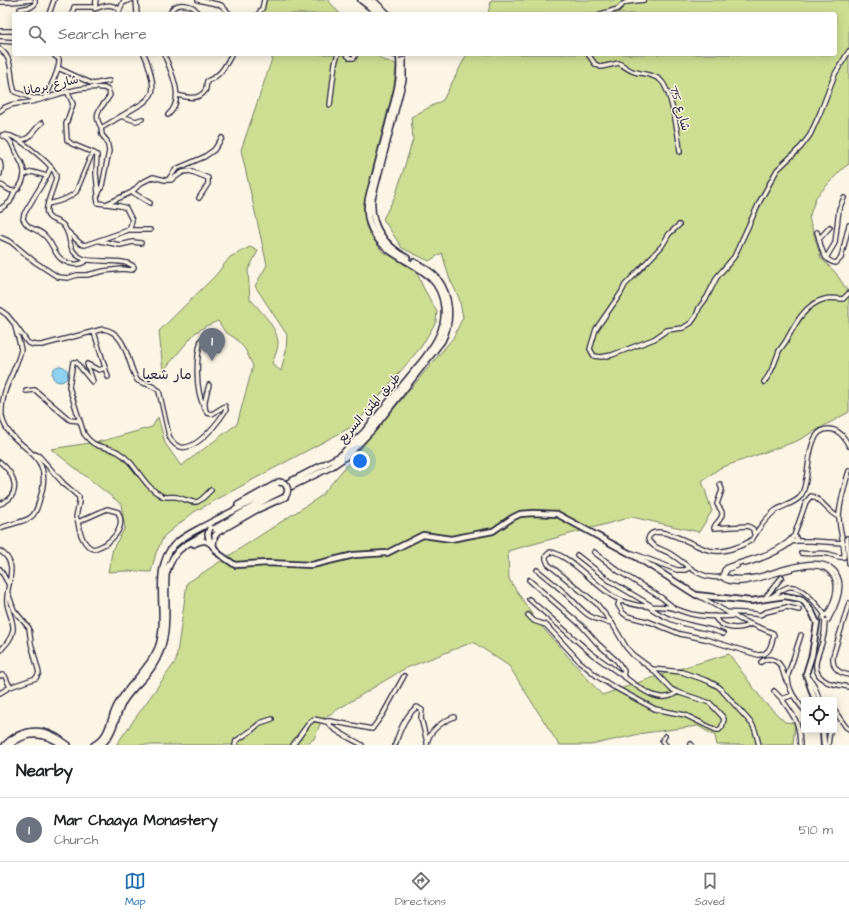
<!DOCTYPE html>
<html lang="en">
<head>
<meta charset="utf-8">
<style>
  body { margin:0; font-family:"Architects Daughter","Playpen Sans Arabic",sans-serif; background:#f2f2f2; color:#202124 }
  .controls { position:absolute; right:12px; bottom:12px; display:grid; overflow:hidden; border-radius:4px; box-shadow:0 2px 10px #0003 }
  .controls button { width:36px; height:36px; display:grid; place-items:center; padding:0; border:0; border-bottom:1px solid #e0e0e0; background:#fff; color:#202124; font:20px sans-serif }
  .you { position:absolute; left:360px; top:461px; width:14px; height:14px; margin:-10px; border:3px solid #fff; border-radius:50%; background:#1a73e8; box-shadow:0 0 0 6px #1a73e833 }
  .badge { display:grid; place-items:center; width:26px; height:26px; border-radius:50%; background:#1f6fb2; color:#fff; font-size:13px; font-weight:700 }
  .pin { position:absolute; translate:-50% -33px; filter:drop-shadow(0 1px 2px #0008) }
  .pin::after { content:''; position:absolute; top:21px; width:14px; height:12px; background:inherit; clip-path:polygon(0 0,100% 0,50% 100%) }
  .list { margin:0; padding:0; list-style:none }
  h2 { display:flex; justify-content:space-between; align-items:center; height:52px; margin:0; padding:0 16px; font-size:17px }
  h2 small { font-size:13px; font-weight:400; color:#757577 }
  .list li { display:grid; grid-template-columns:26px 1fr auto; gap:12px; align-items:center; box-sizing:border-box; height:64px; padding:0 16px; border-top:1px solid #e0e0e0 }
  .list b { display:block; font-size:15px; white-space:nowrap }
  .list p { margin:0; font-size:13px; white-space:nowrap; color:#757577 }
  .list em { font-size:13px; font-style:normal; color:#757577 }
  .icon { flex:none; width:22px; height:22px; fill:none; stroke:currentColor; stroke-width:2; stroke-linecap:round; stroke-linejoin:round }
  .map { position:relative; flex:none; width:849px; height:745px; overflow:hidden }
  .search { position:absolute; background:#fff; box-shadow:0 2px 10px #0003; left:12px; right:12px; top:12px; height:44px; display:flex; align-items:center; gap:10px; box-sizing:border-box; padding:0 14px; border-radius:4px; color:#757577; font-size:15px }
  .sheet { height:116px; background:#fff }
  nav { display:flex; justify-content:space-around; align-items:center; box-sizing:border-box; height:56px; border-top:1px solid #e0e0e0; background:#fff; font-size:11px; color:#757577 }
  nav a { display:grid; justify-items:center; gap:2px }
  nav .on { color:#1f6fb2 }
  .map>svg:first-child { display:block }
</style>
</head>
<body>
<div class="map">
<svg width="849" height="745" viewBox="0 0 849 745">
  <rect width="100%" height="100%" fill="#fcf5e5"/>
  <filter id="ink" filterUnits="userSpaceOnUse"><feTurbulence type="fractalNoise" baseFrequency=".025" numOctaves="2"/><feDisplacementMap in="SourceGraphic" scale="8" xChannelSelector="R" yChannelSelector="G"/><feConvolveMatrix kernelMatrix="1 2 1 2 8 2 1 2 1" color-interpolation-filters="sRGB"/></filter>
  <g filter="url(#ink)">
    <!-- green -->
    <path fill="#cdde92" stroke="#788066" d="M267,0H328L340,14H261Z
      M491,0H849V164L842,169L816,197L809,218L821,258L835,272L849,293V412L797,441L720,468L702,481L712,511L699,532L632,517L508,551L509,579L535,619L602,695L675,670L729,654L764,702L785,722L795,723L793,745H717L715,736L698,726L644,733L591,745H559L509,666L473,642L404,669L322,719L314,739L305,745H116L176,661L187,583L321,496L453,338L463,317L459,298L449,277L442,253L429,261L402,248L383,219L396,194L413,139L411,117L443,100L467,54H835V14H488Z
      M272,54H375L383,60L396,64L394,86L363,206L366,227L373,239L382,251L416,271L423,287L437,312L436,322L421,347L355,425L256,478L194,512L164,536L156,553L151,572L126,571L108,572L113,548L125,528L121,504L51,449L102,441L152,427L158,417L165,443L181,466L237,424L253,366L245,349L235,338L225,332L218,321L206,326L195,333L163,371L159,331L215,276L230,257L250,247L258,251L248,270L250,299C259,309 278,328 278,343C278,350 274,358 272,364L281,371L286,351L287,335L255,286L267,265L241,150L273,56Z"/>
    <!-- water -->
    <path fill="#8ed2f0" stroke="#638ca8" d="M52 374a8 8 0 1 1 16 0a8 8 0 1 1-16 0Z"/>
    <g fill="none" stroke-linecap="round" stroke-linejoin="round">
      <!-- minor casing -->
      <g stroke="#22223b" stroke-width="6">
        <path id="minor" d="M96,0L95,9C105,5 111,3 120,10
          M136,0L137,14
          M198,0L221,5L230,14
          M374,0L389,14
          M1,2H11L31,0
          M123,3L130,0
          M20,9L31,7L35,4V0
          M49,14L54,0
          M72,14L74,7H95
          M118,14L124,0
          M170,14L172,9C179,2 195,4 198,14
          M258,14L262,9L264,0
          M601,14L618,9L623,4L627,2L644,0
          M0,31H14
          M0,41L14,42
          M0,49C15,60 9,78 15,92L32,98H41
          M164,54C171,72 186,99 168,115
          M346,54L350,58H354L356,54
          M390,54L398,56
          M588,54L595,64L601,67L619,63C624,66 630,71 635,72C643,74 651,74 659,79C671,86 679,138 680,152
          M58,68L93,84L109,81
          M67,91L73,104L66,124L67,140L72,144L94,153
          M177,95C186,97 198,101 205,91C207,88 206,84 207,81C221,76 225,66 232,54
          M45,97C50,89 60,68 59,59L55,56
          M330,105L335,63L338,54
          M0,111C11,101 22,105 35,101C59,95 79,85 104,88L108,90L110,95C104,107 91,111 101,127H103L143,103C147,100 150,97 152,93C155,85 148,62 144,54
          M121,116L136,121L142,119
          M101,127L102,135L107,141L109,151L102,186L97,197L98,203L106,204L115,200L132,192L141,183L153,177L165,180H171L183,172L190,171L208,178V184L199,198
          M18,139C30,143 34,128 42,123
          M0,161L1,167L0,174
          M51,167L47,176L24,214L23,219C29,231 38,228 45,236C56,247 54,261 73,264C78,265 83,263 87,260
          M24,175L32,172L47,176
          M168,180L176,169L204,157L214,150L222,138
          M0,185C6,186 8,192 15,191C22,186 26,176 23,167C22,162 18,158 16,153C12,146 12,139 3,136
          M132,192L150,203
          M48,204C58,202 69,199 76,192L91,156L94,153L97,155L96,173L98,194
          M0,209L10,202L15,191
          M679,225L669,234L662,246L625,285L621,293L596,329L590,349L594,356L601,357L612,355L654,339L667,330L683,328L691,323L696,316L699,308L707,297L717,277L734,257L760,201L777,170L801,147L810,135L820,113L835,74L849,51
          M128,230H150
          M68,232L81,244L85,245L126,231L130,228L132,220L126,208L120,206L107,204
          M817,232C821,243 821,261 836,263L841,258L849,225
          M0,237L11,242L35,262L58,277L68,278L77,275H87L104,271L122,269L132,270L134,267C127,258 95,263 84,259C64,251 74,235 62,224C58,220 52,221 49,217C41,210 56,186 56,176C55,166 21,140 11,136C8,135 5,135 2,135
          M819,239L830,227
          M100,241L120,245L133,242L141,243
          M826,258L835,243L839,209L844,198
          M0,310L7,315L12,321L28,343L35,345H42L103,329C127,332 127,363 137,380C144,385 153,384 159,391L169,436C184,468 217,424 226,410L225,406L212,414L207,413C202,405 207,393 209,385
          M94,332L108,377
          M105,368L99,370L87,364L93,381L92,382L76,362H73L69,387L84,434C97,451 103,444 118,452C137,463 142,486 162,496C167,498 171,496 177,497C197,503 195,507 211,490
          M764,382C772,373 775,362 779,351C781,348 784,344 786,341C795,324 805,304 825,299C831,297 837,299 843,299L849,293
          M26,391L35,390L70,420L80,421
          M204,407C195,389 196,359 201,340L204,337H207L219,350
          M35,454L39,456L63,483L79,497V502L76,517L78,522L107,509L118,512C127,529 110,544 94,549C84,547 79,532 78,522
          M0,462C15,474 23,495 0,504
          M720,484L722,490L717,504C718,507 722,510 722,513C723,519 715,523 714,528L748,526L753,529L754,534
          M0,528C9,524 25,522 31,517C37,513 38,504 40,498C57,447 8,451 2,416C0,389 15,374 21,350L20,345L15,327
          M794,536L806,502L811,496C821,498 828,513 839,517
          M791.5 539a2.5 2.5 0 1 1 5 0a2.5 2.5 0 1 1-5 0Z
          M847,538L849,563
          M795,541H811L844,543
          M0,551C21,564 5,585 7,603C8,612 14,621 13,630C12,639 5,645 0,651
          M594,552L620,572L662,598L673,607
          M632,553L677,570H685L689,568
          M801,553C811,555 819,552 829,554C835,556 838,558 844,557C845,543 839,530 839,517C839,507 846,480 849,471
          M577,555L610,581L652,606
          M745,564C762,559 779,553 793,541
          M0,569L9,585
          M537,570C547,578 557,586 566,594C584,611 586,619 612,623
          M723,575L724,570L727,567C750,558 774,556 792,538
          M724,575L728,569L737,566
          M722,577C700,581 685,562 669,553C662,549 651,547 648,539C653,520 694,546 705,549C715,553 727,551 737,547C743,545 750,542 753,538C759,528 767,517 776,510C783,506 795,503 800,497C812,483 803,429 829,429C840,430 844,437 849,446
          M725,577C735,579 746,579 756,577C776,573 830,547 839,580C842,591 835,608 829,618
          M724,579C750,595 817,544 834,577C840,588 833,605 827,615
          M529,580L582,626L597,643L617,661L624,671L623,676C637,686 660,707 677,692
          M771,597C776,594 782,589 788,587C802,584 818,606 825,615
          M529,599L592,654L623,676
          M764,599L782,577
          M623,601L619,602L618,605L623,613L627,616L650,622L680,634L705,639L758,655C770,655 771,645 774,635L773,633L741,620L699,596
          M849,603L833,656C832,668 838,673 849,675
          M648,606C663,618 680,623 698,627C707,629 715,630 723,634
          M727,612C735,613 755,613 760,615L766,612L787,607L799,610
          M823 618a3 3 0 1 1 6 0a3 3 0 1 1-6 0Z
          M528,615L534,621L546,625L579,661L598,677L612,686L655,709L685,715L716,730H719L722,727L724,719L722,716L710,703L677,692L671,689L652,669L633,655L626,647L612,623L597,604L548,564L546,559V556L550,552C567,553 598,588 614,597C624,602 635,606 646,606C653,607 660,606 667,607C676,608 683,612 691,614C705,617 719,617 733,616
          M714,616C721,629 738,631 751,624
          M825,621C825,629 824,636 822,643C817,658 809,672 827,682C834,685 842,685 849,687
          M801,635L788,675C787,689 796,700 804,710
          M761,662C768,656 779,660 782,669C784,674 784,677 787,682
          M652,669L682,672L708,681L719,687L752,724L755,730L759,745
          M0,676L2,675L5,676L10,687
          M808,676L814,685L820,700
          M774,691L782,699L793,695
          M0,693L10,687L36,678L39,673L31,643L29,628L14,610L8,593
          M782,699C795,719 799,720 800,745
          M834,710L846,727L849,729
          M665,736L662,741L666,745
          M691,744L692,745
          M235,745L236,741L252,730L260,723L272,719
          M293,745L309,723L314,719L327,722
          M362,745C354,740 329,729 327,721H330L372,729L383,714L404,676
          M395,745C399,732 405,715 417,707L422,710L421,718L427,742
          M427,745C427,732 443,721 454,717
          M828,745L830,730"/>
      </g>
      <!-- major casing -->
      <g stroke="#22223b" stroke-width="8">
        <path id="major" d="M213,546L219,554L235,565L267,563L312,565L354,555L387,553L423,535L451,539L493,531L512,518L520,514L534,513L557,514L638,558L696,595L751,601L785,596L801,599L805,603L812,612L817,623L812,655L806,674L815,700
          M823,730L824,745"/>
      </g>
      <!-- highway casing -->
      <g stroke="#22223b" stroke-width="8">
        <path id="highway" d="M361,0L379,14
          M368,0L384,14
          M403,54V80L372,199C370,227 384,245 407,258
          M238,505L279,482
          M194,544C202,540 207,539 213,546
          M213,546L214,537L218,532L256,510L285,497
          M5,745C17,733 35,727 52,735C58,737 63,742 68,745
          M10,745C26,731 45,732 62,745
          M94,745C111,736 109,719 118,704C129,684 149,670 158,648C170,616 150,571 174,545C182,537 193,532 202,527L340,456L364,432L424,359C436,343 446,328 444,307C439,258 383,267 369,222C364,205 371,188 376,172C381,151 387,131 392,110C397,91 402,74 399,54
          M101,745C114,734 115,717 123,702C131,688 144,680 152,667C172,637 164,608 166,575C169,563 174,553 184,546L270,497L331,467L347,456L373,429L442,341C452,321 451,296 437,278C431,271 422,266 414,262"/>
      </g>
      <!-- minor -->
      <use href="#minor" stroke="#fcf5e5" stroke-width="3.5"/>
      <!-- major -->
      <use href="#major" stroke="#fcf5e5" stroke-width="4.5"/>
      <!-- highway -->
      <use href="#highway" stroke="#fcf5e5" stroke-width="5"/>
      <!-- minor-bridge casing -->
      <g stroke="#22223b" stroke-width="6" stroke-linecap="butt">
        <path id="minor-bridge" d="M398,56L406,54"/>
      </g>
      <!-- highway-bridge casing -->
      <g stroke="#22223b" stroke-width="8" stroke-linecap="butt">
        <path id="highway-bridge" d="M279,482L284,483C288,487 289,492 285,497
          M209,539L208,534L210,528"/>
      </g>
      <!-- minor-bridge -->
      <use href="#minor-bridge" stroke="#fcf5e5" stroke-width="3.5"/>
      <!-- highway-bridge -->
      <use href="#highway-bridge" stroke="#fcf5e5" stroke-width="5"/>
    </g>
  </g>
  <g text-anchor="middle" stroke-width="3" stroke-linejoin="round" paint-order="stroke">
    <!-- street labels -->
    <g font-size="12" fill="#22223b" stroke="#fcf5e5">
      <text transform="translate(51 85) rotate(-13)" y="4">شارع برمانا</text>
      <text transform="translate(680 108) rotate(74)" y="4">شارع 75</text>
      <text transform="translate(369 408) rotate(-49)" y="4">طريق المتن السريع</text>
    </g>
    <!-- quarter labels -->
    <g font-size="14" fill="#22223b" stroke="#fcf5e5">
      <text x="167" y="379">مار شعيا</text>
    </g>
  </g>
</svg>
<div class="controls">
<button><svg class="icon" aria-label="locate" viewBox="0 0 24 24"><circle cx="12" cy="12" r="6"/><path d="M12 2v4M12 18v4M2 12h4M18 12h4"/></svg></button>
</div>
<div class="you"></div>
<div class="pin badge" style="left:212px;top:361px;background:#6b7280">1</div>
<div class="search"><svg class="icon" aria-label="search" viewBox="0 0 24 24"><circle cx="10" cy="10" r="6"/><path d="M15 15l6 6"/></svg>Search here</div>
</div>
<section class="sheet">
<h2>Nearby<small></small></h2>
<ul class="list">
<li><span class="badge" style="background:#6b7280">1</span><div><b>Mar Chaaya Monastery</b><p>Church</p></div><em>510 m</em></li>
</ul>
</section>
<nav>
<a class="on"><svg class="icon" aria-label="map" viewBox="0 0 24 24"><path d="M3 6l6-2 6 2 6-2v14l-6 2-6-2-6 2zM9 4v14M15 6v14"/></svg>Map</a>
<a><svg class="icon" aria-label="directions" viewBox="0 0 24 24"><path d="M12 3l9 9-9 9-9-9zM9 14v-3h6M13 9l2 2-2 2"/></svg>Directions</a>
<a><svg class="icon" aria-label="saved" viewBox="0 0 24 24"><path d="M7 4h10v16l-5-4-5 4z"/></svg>Saved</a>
</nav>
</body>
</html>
